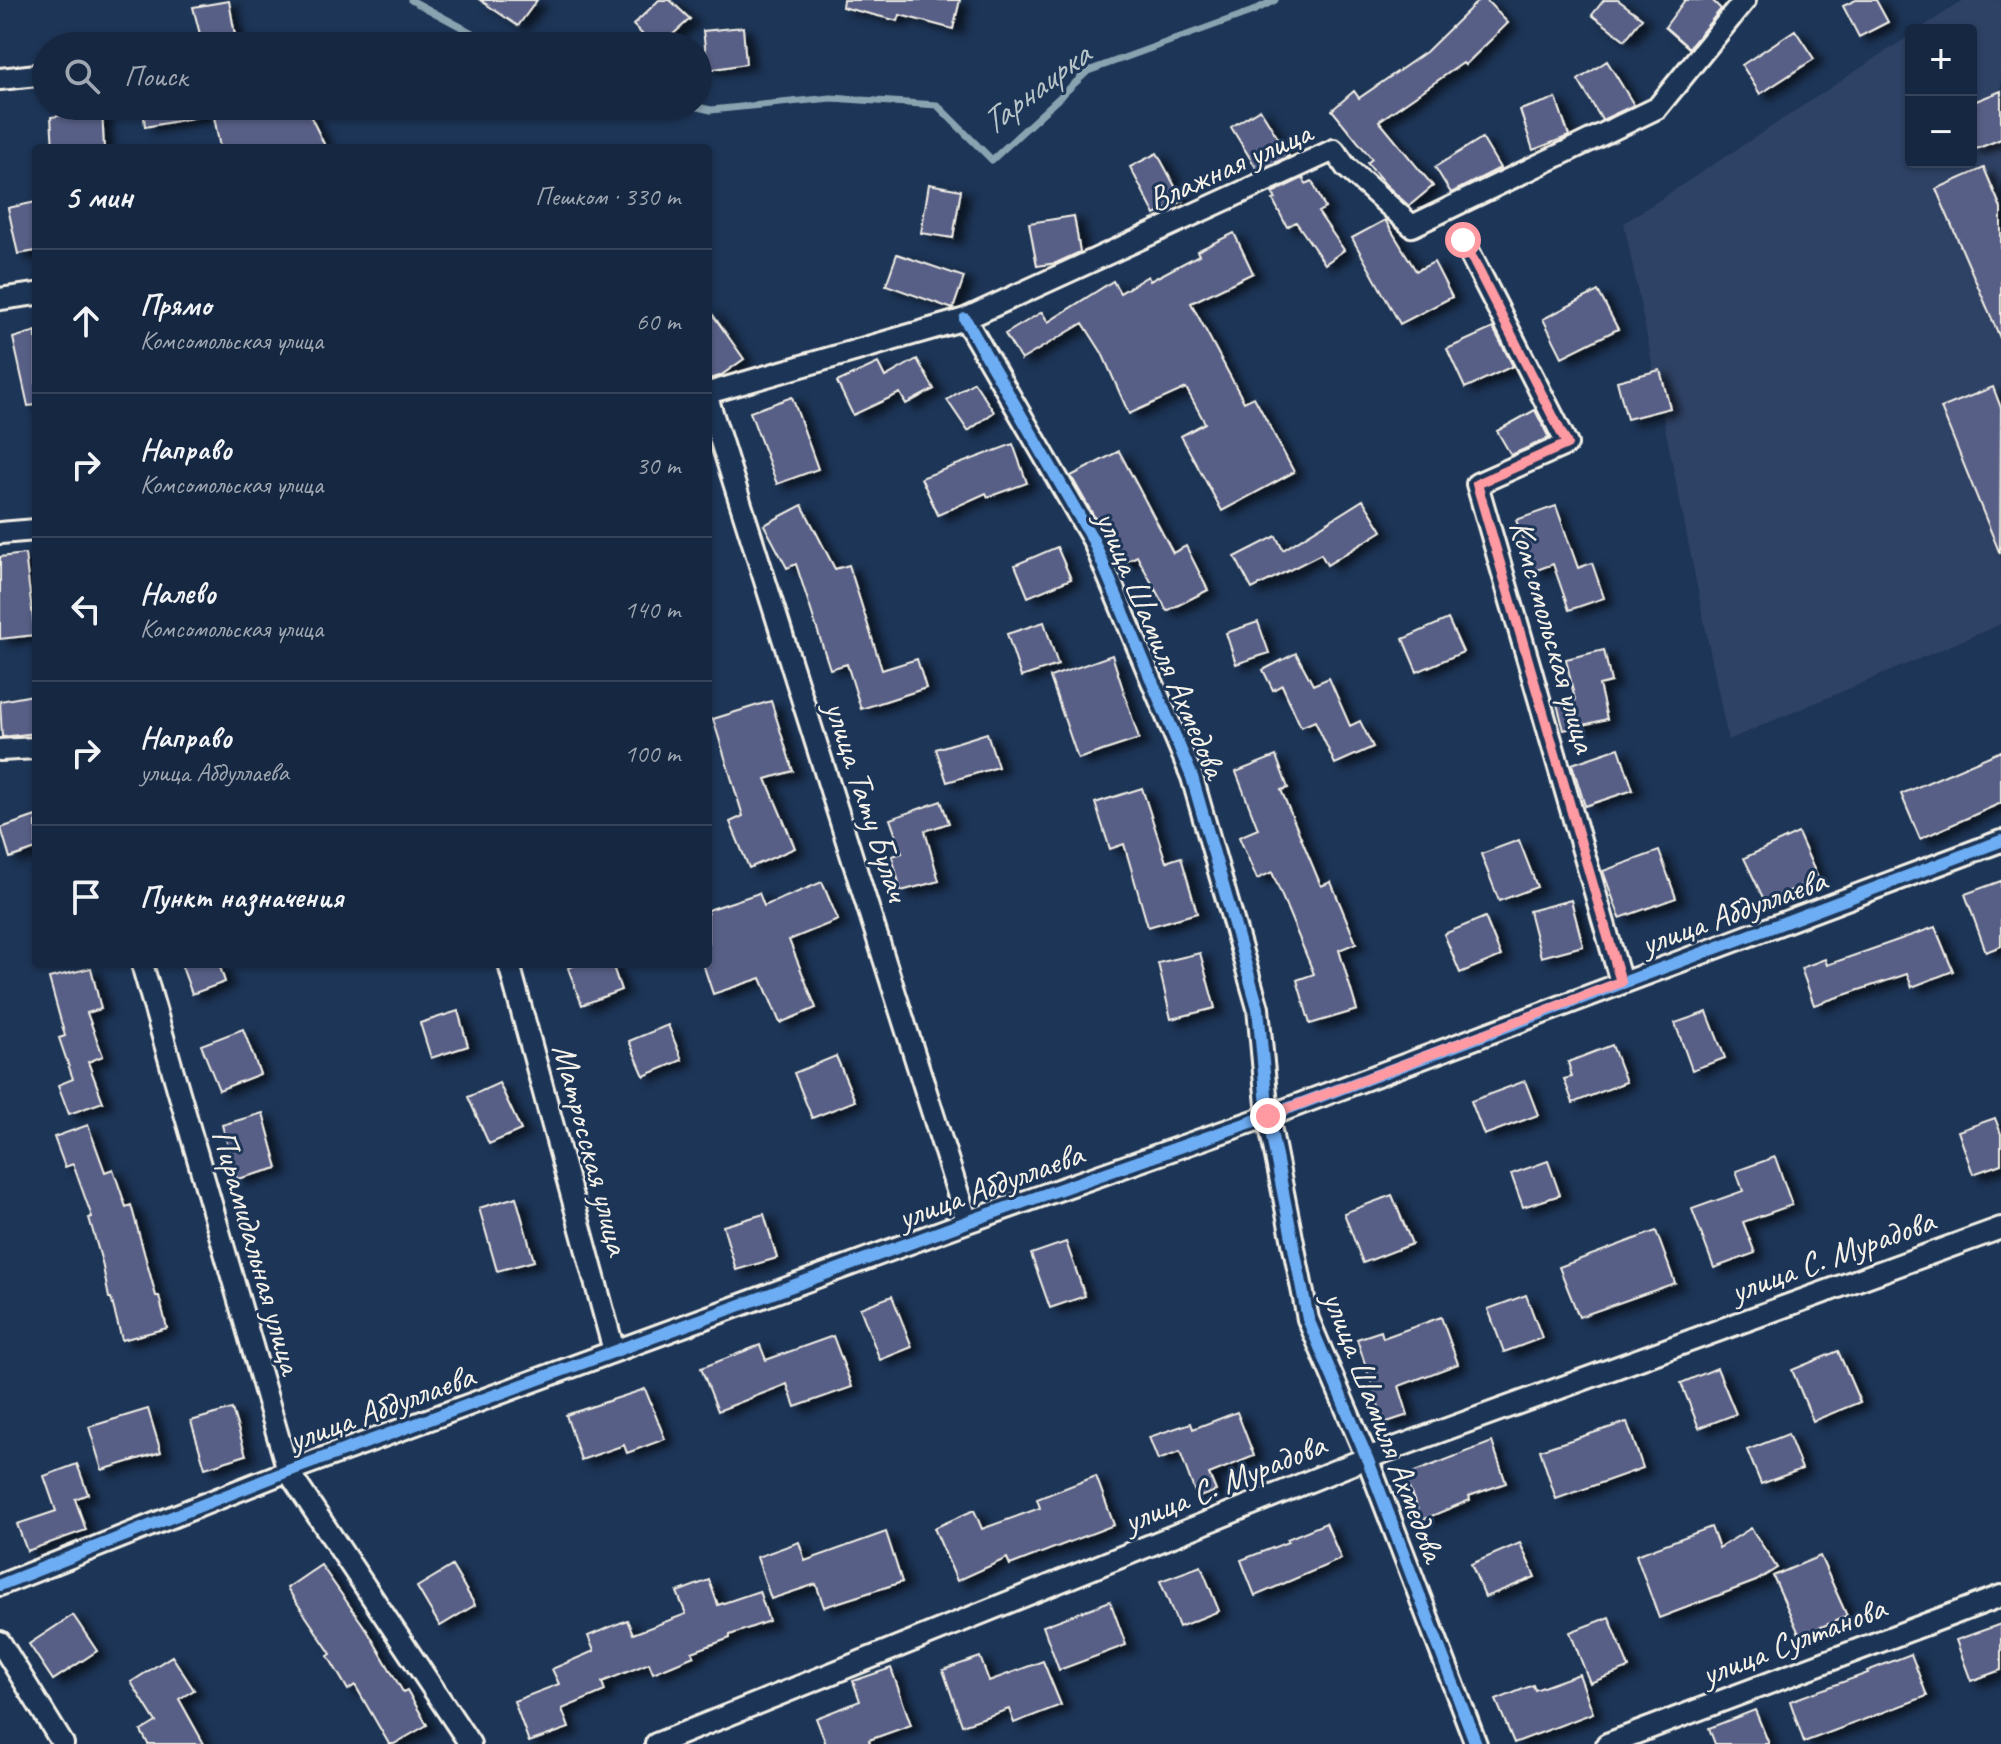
<!DOCTYPE html>
<html lang="ru">
<head>
<meta charset="utf-8">
<style>
  body { margin:0; font-family:Caveat,sans-serif; background:#1f3048; color:#f1f3f6 }
  .controls { position:absolute; right:24px; top:24px; display:grid; overflow:hidden; border-radius:8px; box-shadow:0 2px 6px #0004 }
  .controls button { width:72px; height:72px; display:grid; place-items:center; padding:0; border:0; border-bottom:2px solid #35445a; background:#162841; color:#f1f3f6; font:40px sans-serif }
  .stop { position:absolute; width:24px; height:24px; margin:-18px; border:6px solid #ff9aa2; border-radius:50%; background:#fff }
  .stop.end { background:#ff9aa2; border-color:#fff; box-shadow:0 2px 8px #0008 }
  .list { margin:0; padding:0; list-style:none }
  h2 { display:flex; justify-content:space-between; align-items:center; height:104px; margin:0; padding:0 32px; font-size:34px }
  h2 small { font-size:26px; font-weight:400; color:#9ea6b1 }
  .list li { display:grid; grid-template-columns:52px 1fr auto; gap:24px; align-items:center; box-sizing:border-box; height:144px; padding:0 32px; border-top:2px solid #35445a }
  .list b { display:block; font-size:30px; white-space:nowrap }
  .list p { margin:0; font-size:26px; white-space:nowrap; color:#9ea6b1 }
  .list em { font-size:26px; font-style:normal; color:#9ea6b1 }
  .icon { flex:none; width:44px; height:44px; fill:none; stroke:currentColor; stroke-width:2; stroke-linecap:round; stroke-linejoin:round }
  .map { position:relative; flex:none; width:2001px; height:1744px; overflow:hidden }
  .search { position:absolute; background:#162841; box-shadow:0 2px 6px #0004; left:32px; top:32px; width:680px; height:88px; display:flex; align-items:center; gap:20px; box-sizing:border-box; padding:0 28px; border-radius:44px; color:#9ea6b1; font-size:30px }
  .panel { position:absolute; background:#162841; box-shadow:0 2px 6px #0004; left:32px; top:144px; width:680px; height:824px; border-radius:8px }
  .map>svg:first-child { display:block }
</style>
</head>
<body>
<div class="map">
<svg width="2001" height="1744" viewBox="0 0 2001 1744">
  <defs>
    <filter id="shadow"><feDropShadow dx="9" dy="5" stdDeviation="4" flood-color="#0009"/></filter>
  </defs>
  <rect width="100%" height="100%" fill="#1d3557"/>
  <filter id="ink" filterUnits="userSpaceOnUse"><feTurbulence type="fractalNoise" baseFrequency=".0125" numOctaves="2"/><feDisplacementMap in="SourceGraphic" scale="16" xChannelSelector="R" yChannelSelector="G"/><feConvolveMatrix kernelMatrix="1 2 1 2 8 2 1 2 1" color-interpolation-filters="sRGB"/></filter>
  <g filter="url(#ink)">
    <!-- built -->
    <path fill="#2f4265" d="M1964,0H2001V624L1728,740L1624,223L1911,35V162H1971V30H1918Z"/>
    <g fill="none" stroke-linecap="round" stroke-linejoin="round">
      <!-- stream -->
      <path stroke="#8aa3b0" stroke-width="7" d="M411,0L478,36L503,46
        M693,106L711,110L831,98L937,105L992,160L1088,71L1253,11L1275,0"/>
    </g>
    <!-- building -->
    <path fill="#585f86" stroke="#f4f1e8" stroke-width="2" filter="url(#shadow)" d="M480,0H537L518,26Z
      M659,0H670L690,19L660,46H654L633,25Z
      M843,0H960L953,29L900,15L898,21L842,7Z
      M1479,0H1486L1508,23L1465,65L1463,63L1379,121L1433,186L1409,206L1385,184L1367,163L1372,159L1332,110L1354,91L1359,98L1426,52Z
      M1604,0H1618L1642,18L1625,40L1592,15Z
      M1685,0H1712L1721,9L1689,48L1665,27Z
      M1856,0H1876L1888,22L1859,37L1843,6Z
      M229,1L235,35L202,42L193,7Z
      M743,27L746,64L708,70L703,31Z
      M1795,30L1814,59L1760,94L1742,65Z
      M1607,61L1634,105L1602,120L1578,80Z
      M2001,91V139L1971,151V103Z
      M1556,98L1569,136L1533,150L1520,110Z
      M143,106H203L204,116L145,127Z
      M212,106H259L260,113L308,111L326,148H220Z
      M102,109L104,148H53L51,117Z
      M1260,109L1289,156L1258,171L1231,127Z
      M1482,138L1500,168L1451,193L1435,167Z
      M1157,153L1183,201L1155,215L1130,167Z
      M1984,168L2001,208V340L1936,189Z
      M1303,178L1306,184L1312,181L1325,208L1318,212L1344,250L1325,264L1296,222L1287,227L1273,200L1276,199L1272,193Z
      M929,184L961,190L953,238L921,233Z
      M36,202V251L18,254L8,208Z
      M1074,216L1080,252L1056,263L1037,266L1029,223Z
      M1385,220L1416,271L1434,262L1452,297L1400,324L1352,238Z
      M1234,233L1253,273L1191,303L1244,402L1254,397L1294,472L1222,511L1181,436L1205,423L1186,388L1129,414L1102,353L1083,323L1021,360L1005,334L1042,312L1048,322L1113,281L1120,293L1148,276L1150,281L1199,255L1197,251Z
      M897,254L964,277L953,309L886,285Z
      M1598,291L1618,329L1562,357L1543,319Z
      M708,308L744,359L720,376L708,379Z
      M1493,328L1513,366L1465,388L1447,349Z
      M36,331V405L28,406L13,338Z
      M917,359L934,389L906,404L900,393L853,415L837,382L878,363L885,377Z
      M1660,370L1670,408L1627,419L1617,381Z
      M974,382L994,412L968,431L947,400Z
      M1993,387L2001,408L2000,554L1941,408Z
      M792,397L818,469L777,484L750,412Z
      M1535,410L1549,438L1511,455L1497,431Z
      M1013,444L1027,483L988,497L986,493L938,515L921,478Z
      M1119,451L1173,553L1186,546L1208,590L1167,611L1137,556L1118,566L1104,534L1071,476Z
      M1363,500L1382,531L1327,565L1321,554L1252,589L1235,557L1276,536L1283,550Z
      M802,505L835,569L849,565L882,670L917,659L926,688L861,709L847,664L830,669L796,564L787,568L764,525Z
      M1556,506L1578,568L1592,563L1604,598L1569,610L1553,564L1534,571L1516,520Z
      M1057,547L1071,579L1028,597L1015,565Z
      M25,554L35,635L0,639V557Z
      M1448,619L1463,652L1417,672L1403,639Z
      M1044,622L1058,665L1021,677L1007,634Z
      M1258,622L1269,653L1236,664L1226,633Z
      M1604,650L1611,682L1599,685L1607,719L1564,730L1557,704L1575,700L1566,659Z
      M1296,653L1313,685L1329,678L1350,726L1360,721L1373,747L1335,764L1315,721L1301,727L1282,685L1273,690L1263,670Z
      M1112,655L1139,739L1078,759L1050,677Z
      M33,695L36,733L2,737L0,701Z
      M771,701L793,771L766,779L795,848L749,868L730,822L743,816L713,719Z
      M987,733L998,767L947,782L936,749Z
      M1619,748L1633,790L1585,806L1572,764Z
      M2001,751V803L1920,839L1901,794Z
      M1276,756L1288,788L1281,790L1321,886L1331,882L1356,943L1339,950L1357,1010L1310,1024L1297,980L1314,974L1272,872L1257,879L1239,837L1258,829L1236,772Z
      M1142,788L1166,862L1181,857L1197,913L1148,927L1124,844L1110,849L1095,803Z
      M941,801L949,823L925,831L939,881L901,891L892,856L902,853L890,819Z
      M36,816V849L10,858L1,828Z
      M1798,833L1818,878L1765,902L1744,858Z
      M1519,840L1537,887L1499,901L1481,854Z
      M1659,851L1676,898L1620,918L1603,871Z
      M2001,881V946L1986,952L1965,894Z
      M822,882L838,920L789,940L816,1008L780,1023L761,978L713,994L703,964H708V910L759,893L764,906Z
      M1571,900L1583,946L1541,957L1529,911Z
      M1485,917L1501,956L1460,973L1444,934Z
      M1935,927L1953,971L1912,987L1907,974L1814,1005L1801,968L1825,959L1827,965Z
      M1200,953L1215,1008L1171,1019L1158,963Z
      M181,964H219L225,982L192,994Z
      M578,964H612L621,990L582,1005L568,968Z
      M91,968L101,1009L87,1013L103,1056L88,1062L103,1102L69,1114L58,1085L73,1079L59,1038L65,1036L49,978Z
      M458,1011L468,1046L431,1058L420,1023Z
      M1707,1012L1725,1058L1692,1070L1675,1023Z
      M668,1025L682,1060L644,1076L629,1041Z
      M243,1029L260,1074L219,1090L201,1045Z
      M1612,1045L1626,1082L1573,1103L1564,1079L1572,1077L1568,1062Z
      M836,1056L855,1101L812,1118L794,1073Z
      M1525,1081L1538,1115L1484,1135L1471,1101Z
      M499,1083L521,1130L489,1144L468,1097Z
      M263,1113L278,1168L237,1179L222,1125Z
      M1995,1118L2001,1134V1164L1973,1174L1958,1131Z
      M88,1125L105,1172L113,1169L126,1207L131,1205L156,1296H159L167,1328L122,1340L111,1298H109L102,1262L89,1218L92,1217L73,1164L65,1167L54,1137Z
      M1775,1157L1792,1205L1743,1222L1755,1253L1714,1268L1692,1209L1743,1191L1736,1171Z
      M1548,1161L1560,1195L1523,1207L1511,1174Z
      M1392,1195L1412,1244L1363,1263L1344,1213Z
      M516,1197L534,1261L497,1271L479,1208Z
      M764,1214L777,1258L736,1270L723,1226Z
      M1656,1231L1675,1283L1579,1317L1559,1267Z
      M1066,1242L1085,1296L1050,1308L1031,1254Z
      M1526,1295L1542,1338L1504,1352L1488,1309Z
      M892,1296L912,1347L880,1360L860,1308Z
      M1441,1317L1458,1364L1399,1386L1408,1415L1384,1423L1357,1339L1381,1331L1383,1338Z
      M833,1336L852,1387L795,1407L787,1384L718,1411L701,1368L760,1345L766,1360Z
      M1838,1351L1860,1402L1813,1421L1792,1370Z
      M1717,1368L1736,1414L1699,1428L1681,1383Z
      M645,1389L665,1439L627,1453L624,1445L581,1460L566,1415Z
      M148,1409L161,1452L102,1470L89,1427Z
      M232,1409L246,1455L205,1468L191,1421Z
      M1237,1412L1254,1456L1209,1474L1216,1491L1197,1498L1180,1452L1158,1460L1149,1437L1191,1423L1193,1429Z
      M1627,1422L1643,1468L1556,1499L1540,1450Z
      M1788,1434L1802,1469L1761,1484L1747,1450Z
      M1492,1442L1506,1483L1469,1496L1470,1500L1422,1520L1404,1476Z
      M77,1464L88,1494L75,1499L86,1530L27,1551L17,1524L56,1511L44,1476Z
      M1096,1476L1114,1525L1010,1565L1007,1558L957,1581L934,1528L974,1510L982,1529L1040,1508L1037,1499Z
      M1326,1523L1341,1559L1255,1596L1241,1560L1288,1542L1287,1539Z
      M1711,1527L1719,1548L1751,1528L1777,1568L1756,1581L1659,1618L1636,1555Z
      M886,1532L902,1582L824,1607L816,1584L771,1599L757,1557L799,1542L805,1561Z
      M1520,1543L1535,1577L1485,1597L1471,1564Z
      M1820,1556L1847,1616L1800,1636L1773,1576Z
      M321,1565L368,1632L403,1692L407,1690L427,1725L394,1744H389L355,1685L348,1690L328,1656L331,1654L287,1588Z
      M452,1566L475,1605L440,1626L417,1587Z
      M1201,1566L1219,1611L1179,1627L1160,1581Z
      M709,1580L718,1605L759,1591L769,1621L730,1635V1638L692,1652L694,1656L653,1673L649,1663L602,1682L605,1691L562,1709L569,1728L529,1742L514,1701L559,1684L552,1669L594,1651L588,1636L627,1620L633,1634L686,1614L677,1592Z
      M1110,1601L1126,1645L1059,1670L1043,1626Z
      M73,1615L97,1651L53,1680L29,1644Z
      M1609,1617L1629,1668L1590,1683L1570,1632Z
      M2001,1624V1670L1971,1681L1956,1640Z
      M1911,1654L1927,1696L1804,1742L1790,1701L1868,1673L1867,1671Z
      M172,1656L194,1690L179,1699L204,1744H148L141,1731L156,1722L131,1682Z
      M980,1657L989,1681L1043,1661L1061,1705L1014,1723L1009,1709L962,1725L943,1670Z
      M891,1668L911,1725L869,1740L870,1744H826L816,1718L860,1701L853,1681Z
      M1579,1674L1593,1713L1514,1743L1496,1700L1533,1685L1535,1690Z
      M1755,1710L1769,1744H1715L1709,1728Z"/>
    <g fill="none" stroke-linecap="round" stroke-linejoin="round">
      <!-- street casing -->
      <g stroke="#f4f1e8" stroke-width="26">
        <path id="street" d="M0,79L46,74
          M1463,240L1567,444L1477,484L1621,982
          M0,299L36,294
          M965,319L1093,540L1192,777L1258,1008L1268,1116L1308,1319L1367,1458L1476,1744
          M708,393L965,319L1334,150L1346,167L1412,226L1657,108L1745,0
          M708,400L967,1222
          M0,533L36,530
          M0,750L36,748
          M142,964L288,1471L470,1744
          M509,964L614,1351
          M0,1585L288,1471L967,1222L1268,1116L2001,841
          M0,1642L63,1744
          M656,1744L1367,1458L2001,1228
          M1607,1744L2001,1596"/>
      </g>
      <!-- street -->
      <use href="#street" stroke="#1d3557" stroke-width="20"/>
      <!-- cycleway casing -->
      <g stroke="#1d3557" stroke-width="17">
        <path id="cycleway" d="M965,319L1093,540L1192,777L1258,1008L1268,1116L1308,1319L1367,1458L1476,1744
          M0,1585L288,1471L967,1222L1268,1116L2001,841"/>
      </g>
      <!-- cycleway -->
      <use href="#cycleway" stroke="#6dadf4" stroke-width="12"/>
    </g>
  </g>
  <g fill="none" stroke-linecap="round" stroke-linejoin="round" filter="url(#ink)">
    <!-- route -->
    <path stroke="#ff9aa2" stroke-width="10" d="M1268,1116L1621,982L1477,484L1567,444L1463,240"/>
  </g>
  <g text-anchor="middle" stroke-width="6" stroke-linejoin="round" paint-order="stroke">
    <!-- street labels -->
    <g font-size="34" fill="#f4f1e8" stroke="#1d3557">
      <text transform="translate(1229 165) rotate(-24)" y="12">Влажная улица</text>
      <text transform="translate(1554 636) rotate(74)" y="12">Комсомольская улица</text>
      <text transform="translate(1162 644) rotate(67)" y="12">улица Шамиля Ахмедова</text>
      <text transform="translate(868 801) rotate(72)" y="12">улица Тату Булач</text>
      <text transform="translate(1733 911) rotate(-20)" y="12">улица Абдуллаева</text>
      <text transform="translate(592 1149) rotate(75)" y="12">Матросская улица</text>
      <text transform="translate(990 1185) rotate(-20)" y="12">улица Абдуллаева</text>
      <text transform="translate(258 1251) rotate(74)" y="12">Пирамидальная улица</text>
      <text transform="translate(1832 1255) rotate(-20)" y="12">улица С. Мурадова</text>
      <text transform="translate(381 1407) rotate(-20)" y="12">улица Абдуллаева</text>
      <text transform="translate(1385 1426) rotate(69)" y="12">улица Шамиля Ахмедова</text>
      <text transform="translate(1224 1482) rotate(-22)" y="12">улица С. Мурадова</text>
      <text transform="translate(1793 1640) rotate(-21)" y="12">улица Султанова</text>
    </g>
    <!-- water labels -->
    <g font-size="36" font-style="italic" fill="#b6c4c7" stroke="#1d3557">
      <text transform="translate(1034 88) rotate(-37)" y="13">Тарнаирка</text>
    </g>
  </g>
</svg>
<div class="controls">
<button>+</button>
<button>−</button>
</div>
<div class="stop" style="left:1463px;top:240px"></div>
<div class="stop end" style="left:1268px;top:1116px"></div>
<div class="search"><svg class="icon" aria-label="search" viewBox="0 0 24 24"><circle cx="10" cy="10" r="6"/><path d="M15 15l6 6"/></svg>Поиск</div>
<section class="panel">
<h2>5 мин<small>Пешком · 330 m</small></h2>
<ul class="list">
<li><svg class="icon" aria-label="ahead" viewBox="0 0 24 24"><path d="M12 20V5M6 11l6-6 6 6"/></svg><div><b>Прямо</b><p>Комсомольская улица</p></div><em>60 m</em></li>
<li><svg class="icon" aria-label="right" viewBox="0 0 24 24"><path d="M7 20v-9h11M14 6l5 5-5 5"/></svg><div><b>Направо</b><p>Комсомольская улица</p></div><em>30 m</em></li>
<li><svg class="icon" aria-label="left" viewBox="0 0 24 24"><path d="M17 20v-9H6M10 6l-5 5 5 5"/></svg><div><b>Налево</b><p>Комсомольская улица</p></div><em>140 m</em></li>
<li><svg class="icon" aria-label="right" viewBox="0 0 24 24"><path d="M7 20v-9h11M14 6l5 5-5 5"/></svg><div><b>Направо</b><p>улица Абдуллаева</p></div><em>100 m</em></li>
<li><svg class="icon" aria-label="arrive" viewBox="0 0 24 24"><path d="M6 21V4h12l-3 4 3 4H6"/></svg><div><b>Пункт назначения</b></div></li>
</ul>
</section>
</div>
</body>
</html>
